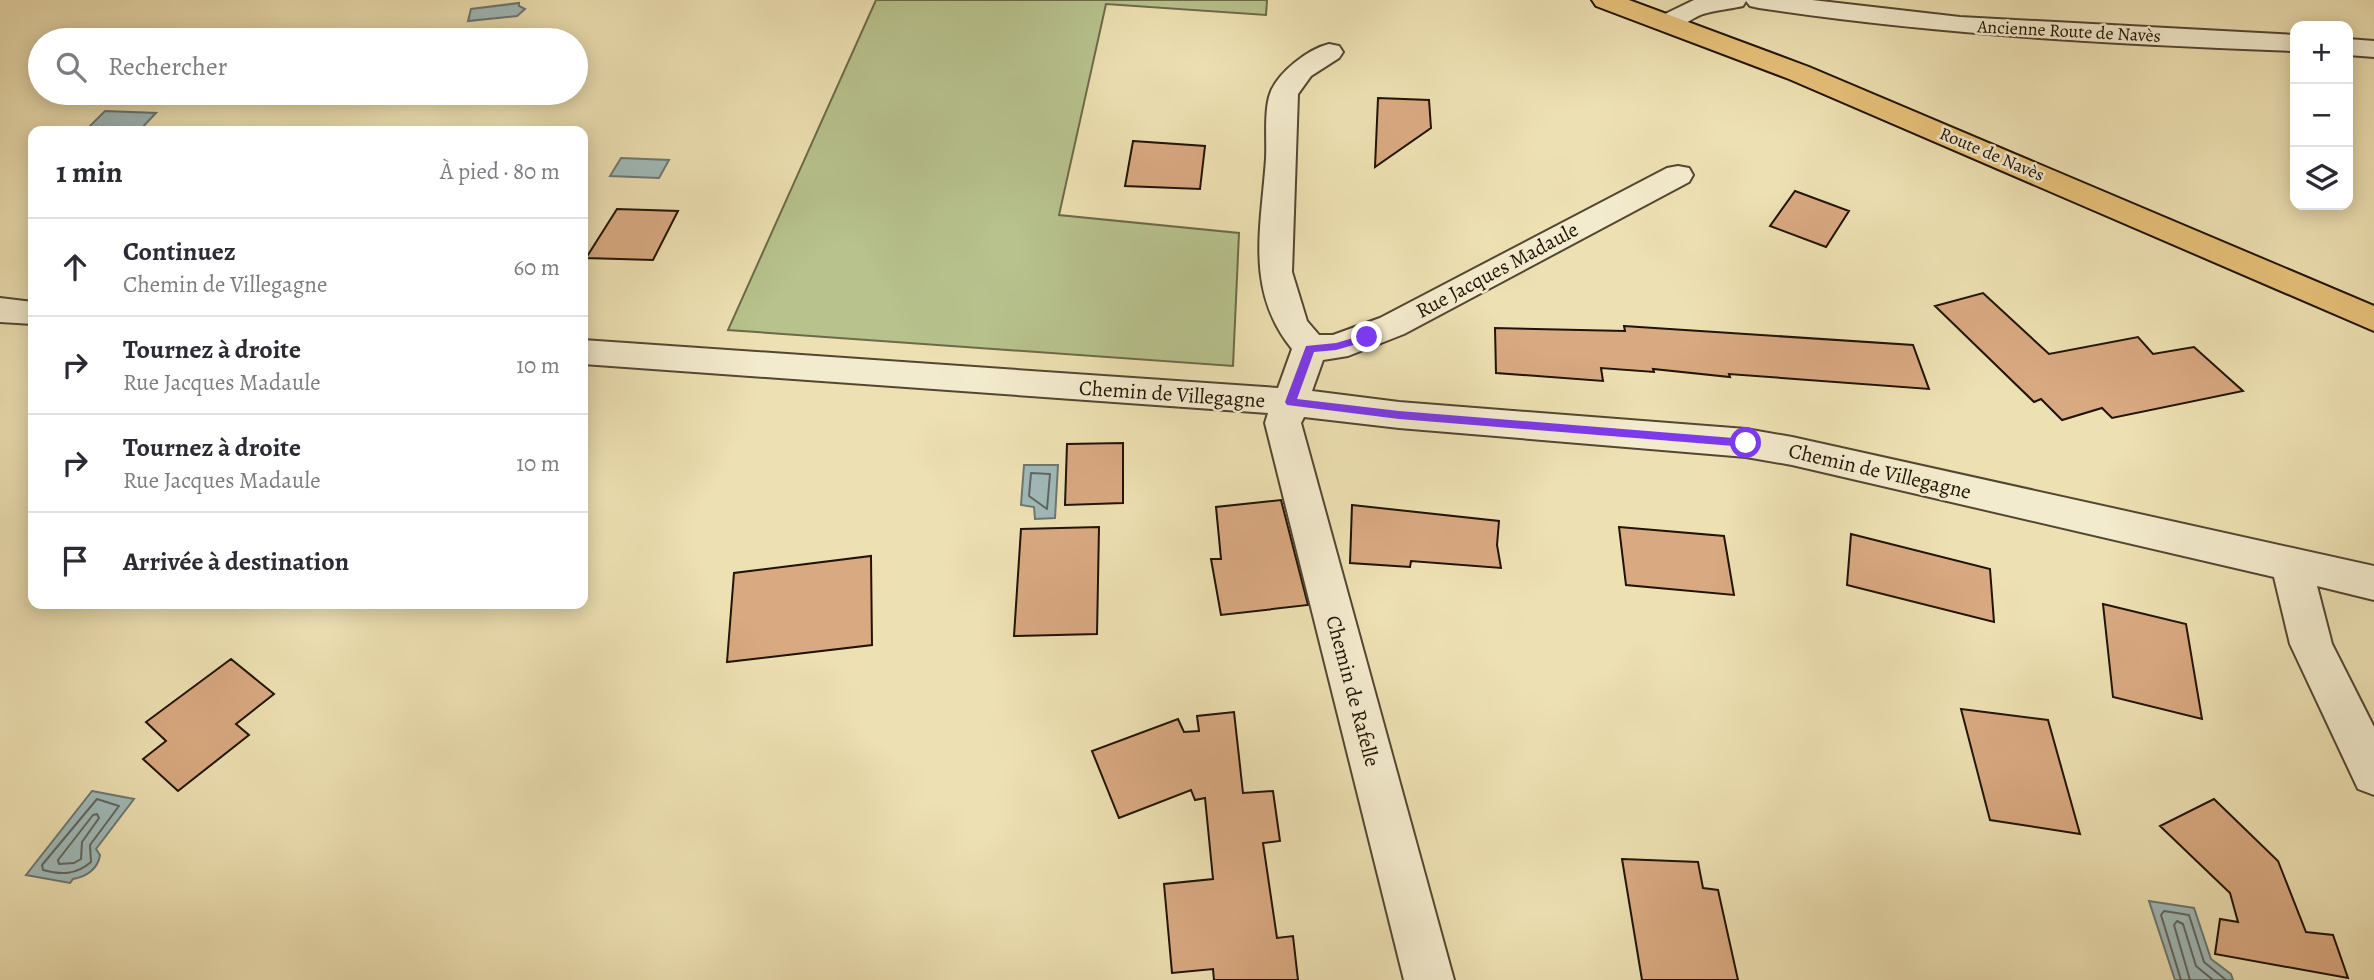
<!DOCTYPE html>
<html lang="fr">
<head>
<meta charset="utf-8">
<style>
  body { margin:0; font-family:Alegreya,serif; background:#f2f2f3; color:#2b2b33 }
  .controls { position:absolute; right:21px; top:21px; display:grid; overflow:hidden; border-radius:14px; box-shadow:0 4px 18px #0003 }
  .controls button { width:63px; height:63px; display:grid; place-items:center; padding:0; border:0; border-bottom:2px solid #e1e1e2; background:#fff; color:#2b2b33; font:35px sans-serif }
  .stop { position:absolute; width:21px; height:21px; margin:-16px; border:5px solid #7c3aed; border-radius:50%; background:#fff }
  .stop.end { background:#7c3aed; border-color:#fff; box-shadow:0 2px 7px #0008 }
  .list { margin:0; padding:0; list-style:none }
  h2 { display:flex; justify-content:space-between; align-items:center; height:91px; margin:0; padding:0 28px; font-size:30px }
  h2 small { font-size:23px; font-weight:400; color:#7c7c81 }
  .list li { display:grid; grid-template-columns:46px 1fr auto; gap:21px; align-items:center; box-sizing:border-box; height:98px; padding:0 28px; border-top:2px solid #e1e1e2 }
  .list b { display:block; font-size:26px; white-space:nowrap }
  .list p { margin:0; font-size:23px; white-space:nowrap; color:#7c7c81 }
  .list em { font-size:23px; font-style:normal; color:#7c7c81 }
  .icon { flex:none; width:38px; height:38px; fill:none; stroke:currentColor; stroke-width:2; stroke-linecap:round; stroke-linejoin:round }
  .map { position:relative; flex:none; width:2374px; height:980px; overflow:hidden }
  .search { position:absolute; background:#fff; box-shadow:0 4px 18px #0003; left:28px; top:28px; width:560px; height:77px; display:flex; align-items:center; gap:18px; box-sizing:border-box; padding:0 24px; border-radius:38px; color:#7c7c81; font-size:26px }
  .panel { position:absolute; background:#fff; box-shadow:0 4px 18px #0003; left:28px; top:126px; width:560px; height:483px; border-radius:14px }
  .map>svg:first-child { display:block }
</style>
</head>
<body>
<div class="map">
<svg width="2374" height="980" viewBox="0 0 2374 980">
  <rect width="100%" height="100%" fill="#ede0b2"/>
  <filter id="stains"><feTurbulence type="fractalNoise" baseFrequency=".00286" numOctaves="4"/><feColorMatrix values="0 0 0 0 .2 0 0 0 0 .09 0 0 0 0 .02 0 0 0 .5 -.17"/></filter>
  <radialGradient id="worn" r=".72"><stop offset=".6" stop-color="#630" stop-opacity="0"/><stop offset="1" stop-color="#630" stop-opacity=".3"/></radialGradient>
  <!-- green -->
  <path fill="#b7c28d" stroke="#6c6a4a" stroke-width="2" d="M876,0H1267L1266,15L1106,4L1059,215L1239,233L1233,366L728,330Z"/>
  <!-- water -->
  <path fill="#a0bab9" stroke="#6d7771" stroke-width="2" d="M519,3V6L525,9L517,16L468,21L471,9Z
    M105,111L156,113L139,131L86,130Z
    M621,158L669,160L659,178L610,176Z
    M1024,465H1058L1055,518L1035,519L1034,507L1021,505Z
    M92,791L134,799L96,849L100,855C98,869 86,877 73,879L70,883L26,875Z
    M2149,901L2194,908L2211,959L2231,974L2233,980H2175Z"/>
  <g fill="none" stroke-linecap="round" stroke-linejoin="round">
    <!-- shore -->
    <path stroke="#606660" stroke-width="2" d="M1031,473L1050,474L1047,509L1029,496Z
      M97,799L119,806L90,845L91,862C76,875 61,875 43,870L42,865Z
      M97,814L99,818L82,842L81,859L74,863L59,864L58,860L93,815Z
      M2181,980L2161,915L2164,911L2189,915L2204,962L2226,980
      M2190,980L2174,925L2177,921L2183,924L2196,966L2213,980"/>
  </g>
  <!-- building -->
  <path fill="#d9a981" stroke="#201306" stroke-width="2" d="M1378,98L1429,100L1431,128L1375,167Z
    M1133,141L1205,146L1200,189L1125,186Z
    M1795,191L1849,211L1826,247L1770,226Z
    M617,209L678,211L653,260L586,258Z
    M1983,293L2049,354L2138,337L2153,354L2194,347L2243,391L2112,418L2102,408L2062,420L2041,399L2034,402L1935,306Z
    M1624,326L1913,345L1929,389L1729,374L1730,377L1653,369L1654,372L1601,368L1603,381L1496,373L1495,328L1625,331Z
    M1123,443V503L1065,505L1067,444Z
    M1281,500L1308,605L1221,615L1211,559H1221L1216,507Z
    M1352,505L1499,521L1497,545L1501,568L1411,561L1410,567L1350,563Z
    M1099,527L1097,634L1014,636L1021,529Z
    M1619,527L1724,536L1734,595L1626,585Z
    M1851,534L1990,569L1994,622L1847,585Z
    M871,556L872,645L727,662L734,573Z
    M2103,604L2186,624L2202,719L2113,697Z
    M231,659L274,694L236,724L249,735L178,791L143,759L166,741L146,722Z
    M1961,709L2048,720L2080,834L1990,820Z
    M1234,712L1243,793L1273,791L1280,841L1263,843L1277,938L1293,936L1298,980H1214L1213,969L1172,973L1164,884L1213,879L1205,798L1195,800L1191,790L1119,818L1092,751L1178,719L1184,732L1199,731L1197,716Z
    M2214,799L2278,861L2306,932L2333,935L2348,978L2215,954L2220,919L2238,922L2230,893L2160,826Z
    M1622,859L1698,862L1703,888L1718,890L1738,980H1642Z"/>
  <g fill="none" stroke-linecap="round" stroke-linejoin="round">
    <!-- minor casing -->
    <g stroke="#534631" stroke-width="4">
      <path id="minor" d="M1694,0H1812L1960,17L2295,35V51C2116,44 1937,35 1759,8L1750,6L1746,1L1743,6C1730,9 1716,10 1703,14C1687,20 1679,32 1661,28L1657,22L1661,16Z
        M2348,39L2374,41V57L2348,55Z
        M1329,44L1339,46L1343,52L1339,58L1311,76L1298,94L1292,272L1307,321L1319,335H1333L1380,318L1667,168L1678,166L1689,168L1693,175L1689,182L1404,334L1348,356L1323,360L1312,391L1399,402L1746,429L1792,437L2374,566V600L2317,586L2332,644L2374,727V795L2358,789L2290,644L2274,577L1792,465L1746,457L1399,428L1304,417L1301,423L1454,980H1404L1265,423L1268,413L583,364V340L1278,388L1292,349C1245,291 1261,229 1266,159C1267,141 1264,111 1270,94C1277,73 1308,49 1329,44Z
        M0,298L33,302V324L0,322Z"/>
    </g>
    <!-- major casing -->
    <g stroke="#201306" stroke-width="4">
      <path id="major" d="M1592,0H1629L1809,67L2374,306V331L1789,79L1596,6Z"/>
    </g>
    <!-- minor -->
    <use href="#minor" fill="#f3ebcd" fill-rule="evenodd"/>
    <!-- major -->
    <use href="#major" fill="#e6c079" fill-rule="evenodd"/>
  </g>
  <!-- route -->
  <path fill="#7c3aed" d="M1367,334L1372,337L1371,340L1336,350L1314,352L1297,399L1399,411L1746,439L1752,443L1746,447L1399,419L1287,405L1285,402L1306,346L1336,343Z"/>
  <g text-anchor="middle" stroke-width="5" stroke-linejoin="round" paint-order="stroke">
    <!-- far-street labels -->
    <g font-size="18" fill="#201306" stroke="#f3ebcd">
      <text transform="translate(2069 31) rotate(3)" y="6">Ancienne Route de Navès</text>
      <text transform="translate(1992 154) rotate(23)" y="6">Route de Navès</text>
    </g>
    <!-- street labels -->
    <g font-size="21" fill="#201306" stroke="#f3ebcd">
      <text transform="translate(1497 270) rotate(-28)" y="7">Rue Jacques Madaule</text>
      <text transform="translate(1172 394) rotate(4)" y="7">Chemin de Villegagne</text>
      <text transform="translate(1880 471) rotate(13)" y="7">Chemin de Villegagne</text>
      <text transform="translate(1353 691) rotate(75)" y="7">Chemin de Rafelle</text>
    </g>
  </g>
  <rect width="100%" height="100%" filter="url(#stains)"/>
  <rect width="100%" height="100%" fill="url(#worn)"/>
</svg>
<div class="controls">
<button>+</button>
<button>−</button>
<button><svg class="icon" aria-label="layers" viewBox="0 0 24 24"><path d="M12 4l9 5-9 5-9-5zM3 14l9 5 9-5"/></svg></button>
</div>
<div class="stop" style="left:1746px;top:443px"></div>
<div class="stop end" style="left:1367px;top:337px"></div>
<div class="search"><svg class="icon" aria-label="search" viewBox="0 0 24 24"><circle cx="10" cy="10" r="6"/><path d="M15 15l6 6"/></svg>Rechercher</div>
<section class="panel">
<h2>1 min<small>À pied · 80 m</small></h2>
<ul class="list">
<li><svg class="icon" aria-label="ahead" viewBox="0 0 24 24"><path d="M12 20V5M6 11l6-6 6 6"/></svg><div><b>Continuez</b><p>Chemin de Villegagne</p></div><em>60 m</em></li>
<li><svg class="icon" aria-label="right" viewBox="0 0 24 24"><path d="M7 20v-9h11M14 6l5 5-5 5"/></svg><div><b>Tournez à droite</b><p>Rue Jacques Madaule</p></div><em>10 m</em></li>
<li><svg class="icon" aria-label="right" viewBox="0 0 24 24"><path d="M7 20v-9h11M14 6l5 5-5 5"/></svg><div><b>Tournez à droite</b><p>Rue Jacques Madaule</p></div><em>10 m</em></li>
<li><svg class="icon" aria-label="arrive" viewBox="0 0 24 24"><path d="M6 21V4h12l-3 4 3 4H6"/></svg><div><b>Arrivée à destination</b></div></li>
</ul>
</section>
</div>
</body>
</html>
